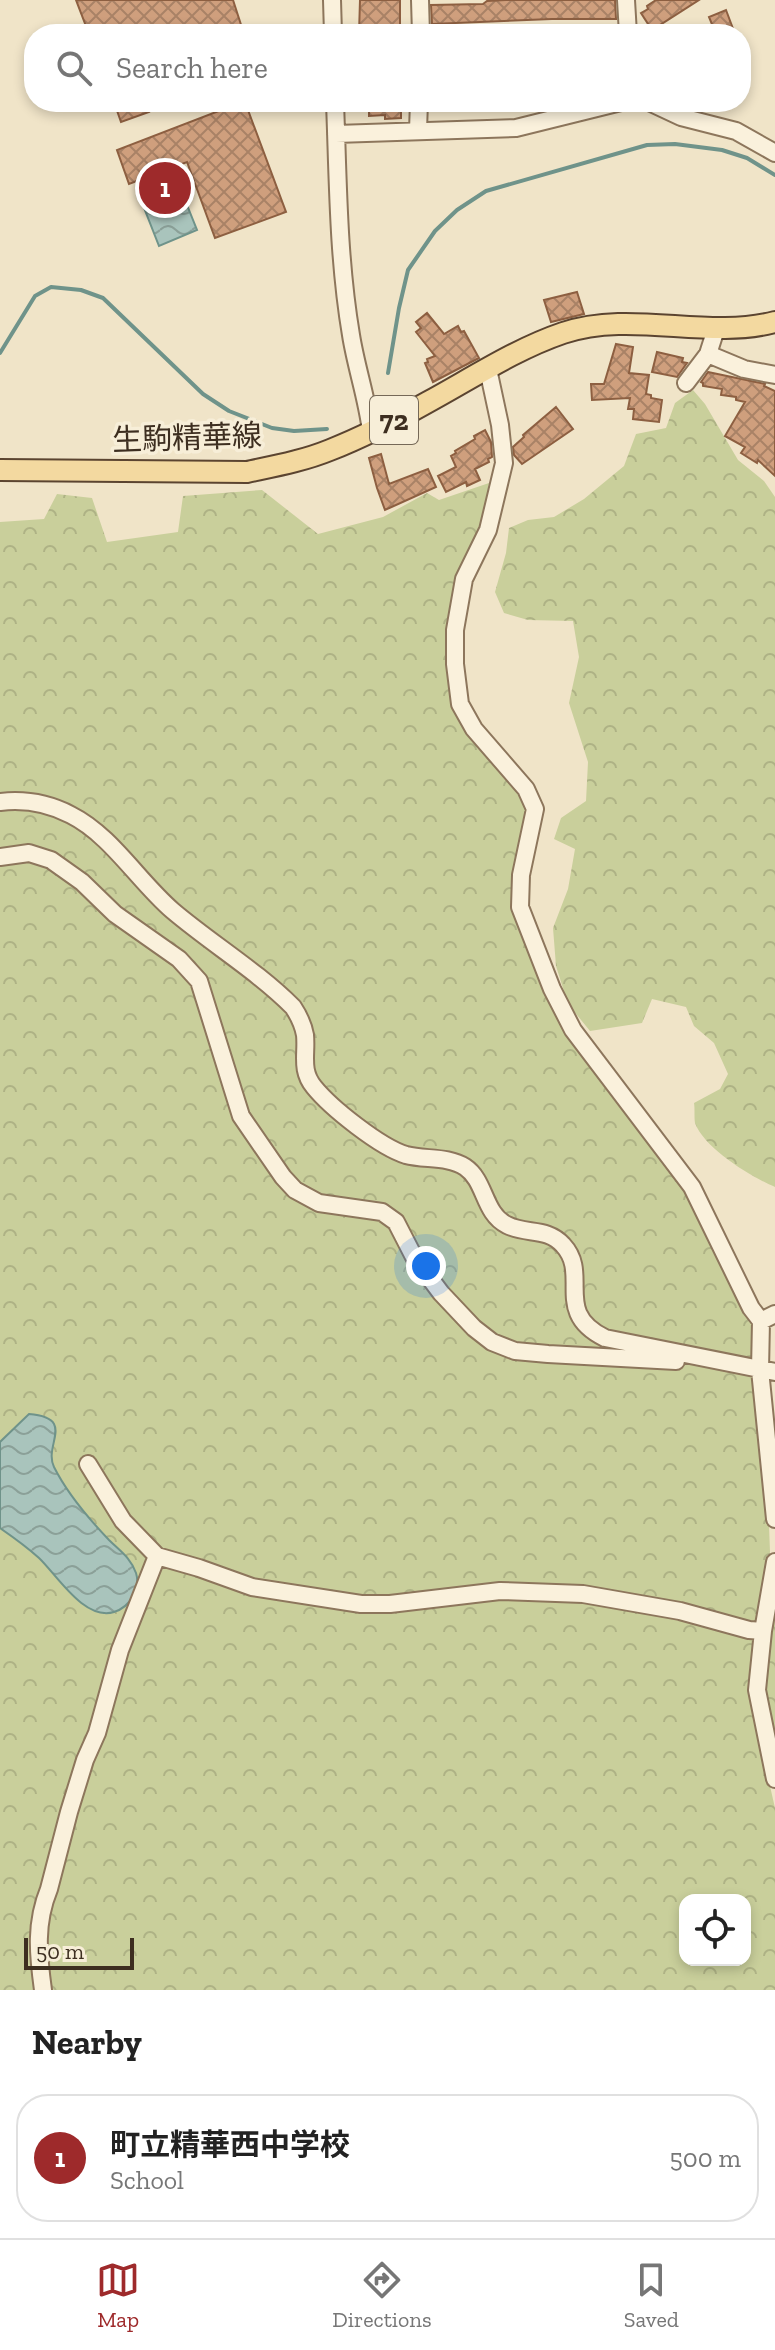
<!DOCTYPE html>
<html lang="en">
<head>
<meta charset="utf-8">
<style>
  body { margin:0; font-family:"Zilla Slab","Noto Sans JP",serif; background:#f2f2f2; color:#222 }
  .controls { position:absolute; right:24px; bottom:24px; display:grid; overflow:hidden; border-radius:16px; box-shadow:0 4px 12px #0003 }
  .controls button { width:72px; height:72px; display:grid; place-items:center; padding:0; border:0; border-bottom:2px solid #e0e0e0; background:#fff; color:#222; font:40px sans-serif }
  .scale { position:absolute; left:24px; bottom:20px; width:110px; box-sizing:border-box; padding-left:8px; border:4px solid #3d2e20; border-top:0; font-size:22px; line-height:28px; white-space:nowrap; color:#3d2e20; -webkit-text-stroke:6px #f7eed8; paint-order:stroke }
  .you { position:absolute; left:426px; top:1266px; width:28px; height:28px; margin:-20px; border:6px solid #fff; border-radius:50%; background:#1a73e8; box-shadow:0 0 0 12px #1a73e833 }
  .badge { display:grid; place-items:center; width:52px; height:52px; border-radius:50%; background:#9e2a2b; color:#fff; font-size:26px; font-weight:700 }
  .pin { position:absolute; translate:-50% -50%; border:4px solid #fff; box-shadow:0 2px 8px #0006 }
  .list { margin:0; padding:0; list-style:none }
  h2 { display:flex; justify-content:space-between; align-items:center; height:104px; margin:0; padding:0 32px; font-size:34px }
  h2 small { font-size:26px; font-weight:400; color:#767676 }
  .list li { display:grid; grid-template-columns:52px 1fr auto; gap:24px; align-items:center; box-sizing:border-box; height:128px; margin:0 16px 16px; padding:0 16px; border:2px solid #e0e0e0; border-radius:32px }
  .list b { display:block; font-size:30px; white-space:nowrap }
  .list p { margin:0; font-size:26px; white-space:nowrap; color:#767676 }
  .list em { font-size:26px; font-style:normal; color:#767676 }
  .icon { flex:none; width:44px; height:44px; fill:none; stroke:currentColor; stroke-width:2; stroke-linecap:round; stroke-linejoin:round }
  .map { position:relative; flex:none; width:775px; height:1990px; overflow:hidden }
  .search { position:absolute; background:#fff; box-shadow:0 4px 12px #0003; left:24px; right:24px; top:24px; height:88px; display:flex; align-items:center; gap:20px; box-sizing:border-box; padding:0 28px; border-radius:32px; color:#767676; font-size:30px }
  .sheet { height:248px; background:#fff }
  nav { display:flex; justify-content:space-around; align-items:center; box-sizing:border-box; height:112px; border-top:2px solid #e0e0e0; background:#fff; font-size:22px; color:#767676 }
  nav a { display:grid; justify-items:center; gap:4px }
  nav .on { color:#9e2a2b }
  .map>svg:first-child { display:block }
</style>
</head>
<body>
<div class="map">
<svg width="775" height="1990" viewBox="0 0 775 1990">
  <defs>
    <pattern id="forest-crowns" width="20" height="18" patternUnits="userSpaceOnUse" patternTransform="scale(2)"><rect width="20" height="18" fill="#c9cf9b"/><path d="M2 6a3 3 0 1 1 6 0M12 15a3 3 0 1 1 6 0" fill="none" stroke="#aeb285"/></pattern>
    <pattern id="water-waves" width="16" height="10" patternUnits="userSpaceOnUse" patternTransform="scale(2)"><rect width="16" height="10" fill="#a9c4bc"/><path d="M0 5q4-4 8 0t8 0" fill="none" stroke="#8ba098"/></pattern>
    <pattern id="building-cross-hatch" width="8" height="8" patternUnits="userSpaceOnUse" patternTransform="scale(2)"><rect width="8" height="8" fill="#cf9f7d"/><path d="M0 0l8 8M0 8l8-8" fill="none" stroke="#a98266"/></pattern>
  </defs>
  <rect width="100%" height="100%" fill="#f0e4c8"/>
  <!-- forest -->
  <path fill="url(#forest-crowns)" fill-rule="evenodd" d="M693,390L705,404L738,460L764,481L775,497V1187C751,1177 704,1148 695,1123C694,1117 695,1109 694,1103L720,1089L728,1074L714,1043L694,1026L686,1007L652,999L642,1023L590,1031L568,1004L556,966L553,928L568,889L575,849L554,839L561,818L586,801L588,762L569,703L579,657L573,621L528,620L504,613L495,592L506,553L509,528L528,520L554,517L584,499L624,466L636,434L666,428L675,403Z
    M489,483L482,528L459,577L454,705L521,792L529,810L515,875L529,948L687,1190L756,1325L751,1361L607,1333L584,1312L580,1265L523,1224L503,1216L485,1182L421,1152L387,1140L326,1091L311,1072L310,1034L178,908L105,833L0,797V522L44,519L57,494L92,498L107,542L178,532L183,496L262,490L318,534L383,517L427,493L439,500Z
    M22,805L70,819L282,1002L298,1027L299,1065L367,1139L462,1170L485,1209L544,1237L560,1248L580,1325L756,1376L755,1396L769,1525L770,1552L750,1690L757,1729L775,1808V1990H0V807ZM685,1900H745V1960H685Z
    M775,1595V1755L762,1690Z"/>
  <!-- water -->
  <path fill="url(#water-waves)" stroke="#6f938a" stroke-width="2" d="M177,180L197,230L159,246L139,195Z
    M29,1414C77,1418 43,1445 54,1467C67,1493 89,1519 109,1540C120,1551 131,1558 136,1573C141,1589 130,1607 114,1612C84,1621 57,1575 39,1558C27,1547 13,1537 0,1528V1442Z"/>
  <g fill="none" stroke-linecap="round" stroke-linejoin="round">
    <!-- stream -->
    <path stroke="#6f938a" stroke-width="4" d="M0,353L35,296L51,287L81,290L103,298L203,394L229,411L272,428L294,431L327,429
      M388,373L399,308L408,270L435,231L457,210L486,191L647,145L675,144L722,150L747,158L775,175"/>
  </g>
  <!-- building -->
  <path fill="url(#building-cross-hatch)" stroke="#8d5f41" stroke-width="2" d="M76,0H233L244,34H89Z
    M360,0H400V34H359Z
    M506,0H615L616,19H552L432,24L431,5L483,4L487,1Z
    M656,0H699L652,30L641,13L648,9L647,6Z
    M726,10L735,34H716L709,17Z
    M114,102H144L149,112L121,122Z
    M242,102H245L286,212L215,238L187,162L129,184L117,150Z
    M369,102H401V118L385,119V115L369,116Z
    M577,292L584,314L551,322L544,300Z
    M427,313L444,334L458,326L461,332L464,331L479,358L433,382L425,363L428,362L427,359L435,356L416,332L421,328L416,322Z
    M616,344L633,347L629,373L649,375L646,394L651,395V398L662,400L659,422L633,419L634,409H628L630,398L592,400L591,384H604Z
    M657,352L683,358L682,362L687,363L677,377L652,372Z
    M708,372L765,384L764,386L775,391V476L758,460L757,463L741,453L745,447L725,436L745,402L736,400V397L721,395L722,389L703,386V383L701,382Z
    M556,407L573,429L522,464L514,455L513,447L524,437L523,435Z
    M485,430L491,442L492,457L488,459L489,462L475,469L480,480L467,486L466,482L446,492L438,476L456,467L451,456L456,453L455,451L475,439L474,436Z
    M381,454L389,484L428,469L436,487L385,510L377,488L369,458Z"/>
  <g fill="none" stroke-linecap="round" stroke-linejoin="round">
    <!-- minor casing -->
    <g stroke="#8d765c" stroke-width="20">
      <path id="minor" d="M332,0L333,34
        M420,0L421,34
        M626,0L628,34
        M335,102C338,180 338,258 351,335C356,367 367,398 371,431
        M649,102L681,117L736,131L775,153
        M418,130L419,102
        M336,134L516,128L621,102
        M708,354L744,369L775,375
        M488,369L500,425L504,463L488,530L464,579L455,630V664L460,704L474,729L526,789L535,809L521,875L520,907L552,989L573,1030L692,1187L751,1308L761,1321L775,1314
        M686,383L708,354L716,329
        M0,802C25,799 48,803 71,815C111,835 139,882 173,911C212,944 257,971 293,1007C299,1016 303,1024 305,1035C307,1054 300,1070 314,1087C331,1108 380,1147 406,1155C425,1160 448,1156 465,1167C486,1181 483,1213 507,1225C526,1235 547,1227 563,1245C591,1275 552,1312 605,1338L775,1372
        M0,857L29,853L51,860L82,882L115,914L179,959L199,981L241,1116L283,1177L295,1190L319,1203L382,1212L396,1222L414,1257L441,1293L474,1328L492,1342L515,1351L548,1354L676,1361
        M761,1321L760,1370L775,1519
        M88,1464L123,1521L157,1556L199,1568L252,1587L361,1604H390L500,1591L583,1594L680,1611L749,1630L763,1631
        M775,1562L763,1631L757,1690L775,1779
        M43,1990C38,1954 35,1923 49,1889L69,1812L85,1760L97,1733L120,1650L157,1556"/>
    </g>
    <!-- major casing -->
    <g stroke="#5b4430" stroke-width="24">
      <path id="major" d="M0,470L247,472C275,466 303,461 330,450C363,437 396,420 428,402C472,378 516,349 563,333C632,310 706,340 775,322"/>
    </g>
    <!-- minor -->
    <use href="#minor" stroke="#faf1dc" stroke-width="16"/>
    <!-- major -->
    <use href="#major" stroke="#f3d9a0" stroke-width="20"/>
  </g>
  <g text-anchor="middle" stroke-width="7" stroke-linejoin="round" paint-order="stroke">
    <!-- shield labels -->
    <rect fill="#f7eed8" stroke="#756857" stroke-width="2" x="370" y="396" width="48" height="48" rx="6"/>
    <g font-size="28" font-weight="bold" fill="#3d2e20">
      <text x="394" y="430">72</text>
    </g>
    <!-- street labels -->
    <g font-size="30" fill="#3d2e20" stroke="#f7eed8">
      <text transform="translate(187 438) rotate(-2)" y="10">生駒精華線</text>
    </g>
  </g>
</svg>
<div class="controls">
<button><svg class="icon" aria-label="locate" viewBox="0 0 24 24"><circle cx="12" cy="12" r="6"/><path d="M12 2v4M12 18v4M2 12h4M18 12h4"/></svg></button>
</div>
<div class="scale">50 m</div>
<div class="you"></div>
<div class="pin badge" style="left:165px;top:188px">1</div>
<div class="search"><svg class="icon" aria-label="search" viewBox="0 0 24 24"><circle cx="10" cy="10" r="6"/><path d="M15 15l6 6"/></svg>Search here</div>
</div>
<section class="sheet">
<h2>Nearby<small></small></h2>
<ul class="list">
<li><span class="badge">1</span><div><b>町立精華西中学校</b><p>School</p></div><em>500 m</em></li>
</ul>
</section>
<nav>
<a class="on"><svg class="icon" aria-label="map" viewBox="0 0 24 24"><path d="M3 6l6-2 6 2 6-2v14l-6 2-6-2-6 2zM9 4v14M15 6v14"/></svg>Map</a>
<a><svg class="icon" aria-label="directions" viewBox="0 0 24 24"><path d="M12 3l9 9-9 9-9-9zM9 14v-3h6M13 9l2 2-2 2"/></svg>Directions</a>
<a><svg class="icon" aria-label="saved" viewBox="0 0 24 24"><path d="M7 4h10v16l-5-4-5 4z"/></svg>Saved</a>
</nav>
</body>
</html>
